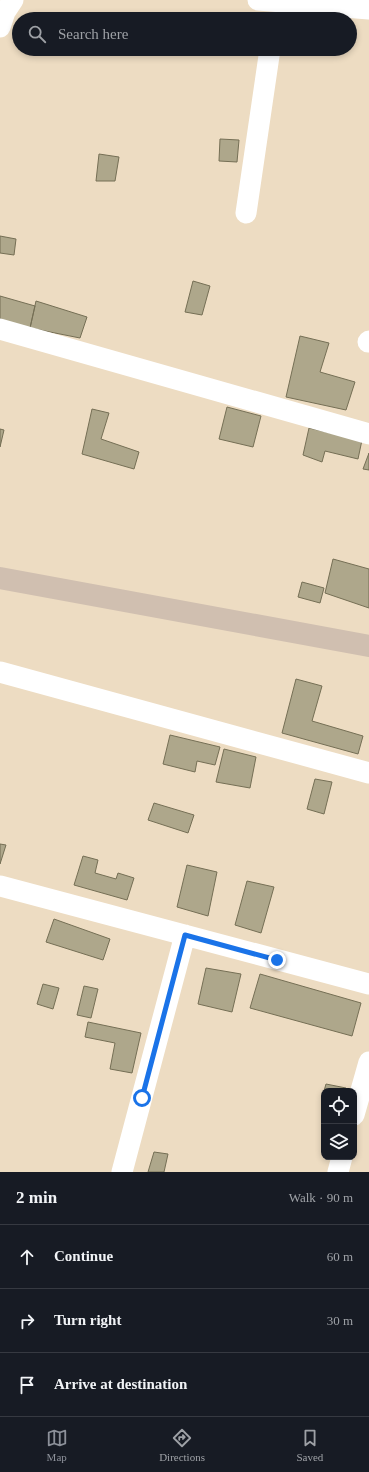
<!DOCTYPE html>
<html lang="en">
<head>
<meta charset="utf-8">
<style>
  body { margin:0; font-family:"Times New Roman",serif; background:#242831; color:#f1f3f6 }
  .controls { position:absolute; right:12px; bottom:12px; display:grid; overflow:hidden; border-radius:8px; box-shadow:0 2px 6px #0003 }
  .controls button { width:36px; height:36px; display:grid; place-items:center; padding:0; border:0; border-bottom:1px solid #363941; background:#171b24; color:#f1f3f6; font:20px sans-serif }
  .stop { position:absolute; width:12px; height:12px; margin:-9px; border:3px solid #1a73e8; border-radius:50%; background:#fff }
  .stop.end { background:#1a73e8; border-color:#fff; box-shadow:0 1px 4px #0008 }
  .list { margin:0; padding:0; list-style:none }
  h2 { display:flex; justify-content:space-between; align-items:center; height:52px; margin:0; padding:0 16px; font-size:17px }
  h2 small { font-size:13px; font-weight:400; color:#9ea1a6 }
  .list li { display:grid; grid-template-columns:26px 1fr auto; gap:12px; align-items:center; box-sizing:border-box; height:64px; padding:0 16px; border-top:1px solid #363941 }
  .list b { display:block; font-size:15px; white-space:nowrap }
  .list em { font-size:13px; font-style:normal; color:#9ea1a6 }
  .icon { flex:none; width:22px; height:22px; fill:none; stroke:currentColor; stroke-width:2; stroke-linecap:round; stroke-linejoin:round }
  .map { position:relative; flex:none; width:369px; height:1172px; overflow:hidden }
  .search { position:absolute; background:#171b24; box-shadow:0 2px 6px #0003; left:12px; right:12px; top:12px; height:44px; display:flex; align-items:center; gap:10px; box-sizing:border-box; padding:0 14px; border-radius:22px; color:#9ea1a6; font-size:15px }
  .sheet { height:244px; background:#171b24 }
  nav { display:flex; justify-content:space-around; align-items:center; box-sizing:border-box; height:56px; border-top:1px solid #363941; background:#171b24; font-size:11px; color:#9ea1a6 }
  nav a { display:grid; justify-items:center; gap:2px }
  nav .on { color:#8c9099 }
  .map>svg:first-child { display:block }
</style>
</head>
<body>
<div class="map">
<svg width="369" height="1172" viewBox="0 0 369 1172">
  <rect width="100%" height="100%" fill="#eddcc2"/>
  <!-- building -->
  <path fill="#aea78b" stroke="#756f55" d="M220,139L239,140L237,162L219,161Z
    M99,154L119,157L115,181H96Z
    M0,236L16,239L14,255L0,253Z
    M193,281L210,286L202,315L185,312Z
    M0,296L35,306L30,328L0,320Z
    M36,301L87,317L80,338L30,328Z
    M300,336L329,343L320,372L355,382L346,410L286,397Z
    M227,407L261,416L253,447L219,439Z
    M92,409L109,413L101,439L139,452L134,469L82,454Z
    M309,428L362,440L358,459L325,451L322,462L303,455Z
    M0,429L4,430L0,447Z
    M369,453V470L363,469Z
    M333,559L369,569V608L325,593Z
    M302,582L324,588L320,603L298,597Z
    M296,679L322,686L312,721L363,736L358,754L282,733Z
    M170,735L220,747L215,765L197,761L195,772L163,764Z
    M224,749L256,757L250,788L216,782Z
    M315,779L332,782L324,814L307,809Z
    M154,803L194,815L188,833L148,820Z
    M0,844L6,845L0,864Z
    M83,856L98,860L95,873L116,879L118,873L134,878L127,900L74,885Z
    M187,865L217,872L208,916L177,907Z
    M247,881L274,887L261,933L235,925Z
    M54,919L110,939L103,960L46,942Z
    M206,968L241,974L232,1012L198,1004Z
    M260,974L361,1003L352,1036L250,1008Z
    M43,984L59,988L53,1009L37,1004Z
    M84,986L98,989L91,1018L77,1015Z
    M88,1022L141,1033L132,1073L110,1069L115,1043L85,1037Z
    M326,1084L346,1088V1091H324Z
    M154,1152L168,1154L164,1172H148Z"/>
  <g fill="none" stroke-linecap="round" stroke-linejoin="round">
    <!-- street -->
    <path stroke="#fff" stroke-width="21" d="M258,0L369,9
      M0,27L5,12L13,0
      M246,213L270,49
      M0,329L369,434
      M368,342L369,341
      M0,672L369,773
      M0,886L369,984
      M354,1115L369,1062
      M122,1172L185,935
      M338,1172L342,1157"/>
    <!-- secondary -->
    <path stroke="#d0bfb0" stroke-width="22" d="M0,578L369,646"/>
  </g>
  <g fill="none" stroke-linecap="round" stroke-linejoin="round">
    <!-- route -->
    <path stroke="#1a73e8" stroke-width="5" d="M142,1098L185,935L277,960"/>
  </g>
</svg>
<div class="controls">
<button><svg class="icon" aria-label="locate" viewBox="0 0 24 24"><circle cx="12" cy="12" r="6"/><path d="M12 2v4M12 18v4M2 12h4M18 12h4"/></svg></button>
<button><svg class="icon" aria-label="layers" viewBox="0 0 24 24"><path d="M12 4l9 5-9 5-9-5zM3 14l9 5 9-5"/></svg></button>
</div>
<div class="stop" style="left:142px;top:1098px"></div>
<div class="stop end" style="left:277px;top:960px"></div>
<div class="search"><svg class="icon" aria-label="search" viewBox="0 0 24 24"><circle cx="10" cy="10" r="6"/><path d="M15 15l6 6"/></svg>Search here</div>
</div>
<section class="sheet">
<h2>2 min<small>Walk · 90 m</small></h2>
<ul class="list">
<li><svg class="icon" aria-label="ahead" viewBox="0 0 24 24"><path d="M12 20V5M6 11l6-6 6 6"/></svg><div><b>Continue</b></div><em>60 m</em></li>
<li><svg class="icon" aria-label="right" viewBox="0 0 24 24"><path d="M7 20v-9h11M14 6l5 5-5 5"/></svg><div><b>Turn right</b></div><em>30 m</em></li>
<li><svg class="icon" aria-label="arrive" viewBox="0 0 24 24"><path d="M6 21V4h12l-3 4 3 4H6"/></svg><div><b>Arrive at destination</b></div></li>
</ul>
</section>
<nav>
<a class="on"><svg class="icon" aria-label="map" viewBox="0 0 24 24"><path d="M3 6l6-2 6 2 6-2v14l-6 2-6-2-6 2zM9 4v14M15 6v14"/></svg>Map</a>
<a><svg class="icon" aria-label="directions" viewBox="0 0 24 24"><path d="M12 3l9 9-9 9-9-9zM9 14v-3h6M13 9l2 2-2 2"/></svg>Directions</a>
<a><svg class="icon" aria-label="saved" viewBox="0 0 24 24"><path d="M7 4h10v16l-5-4-5 4z"/></svg>Saved</a>
</nav>
</body>
</html>
